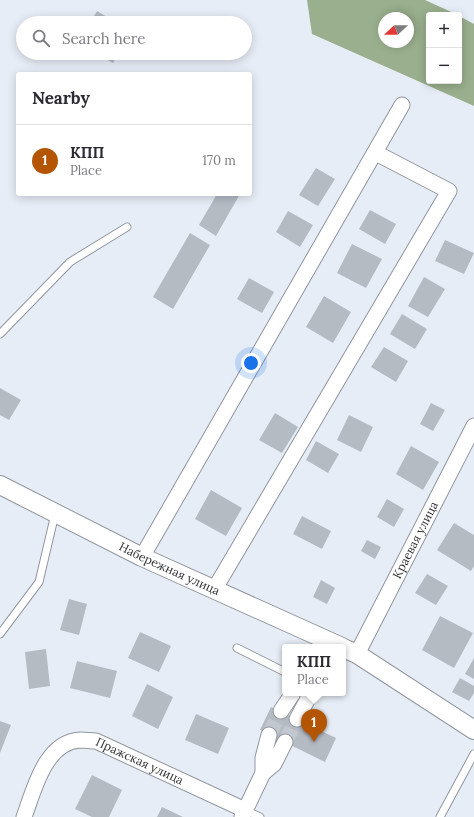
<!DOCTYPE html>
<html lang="en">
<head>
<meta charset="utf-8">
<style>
  body { margin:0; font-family:Lora,serif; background:#f2f2f3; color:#2b2b33 }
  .controls { position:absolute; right:12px; top:12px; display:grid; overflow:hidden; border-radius:4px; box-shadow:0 2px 10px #0003 }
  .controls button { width:36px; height:36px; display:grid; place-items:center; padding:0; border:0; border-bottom:1px solid #e1e1e2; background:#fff; color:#2b2b33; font:20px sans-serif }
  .compass { position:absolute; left:378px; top:12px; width:36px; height:36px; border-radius:50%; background:#fff; box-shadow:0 2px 10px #0003; rotate:248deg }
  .you { position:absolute; left:251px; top:363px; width:14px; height:14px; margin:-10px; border:3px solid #fff; border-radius:50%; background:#1a73e8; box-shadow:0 0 0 6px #1a73e833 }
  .badge { display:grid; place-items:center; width:26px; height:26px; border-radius:50%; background:#b35503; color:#fff; font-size:13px; font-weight:700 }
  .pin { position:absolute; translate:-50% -33px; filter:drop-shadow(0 1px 2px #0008) }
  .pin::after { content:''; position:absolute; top:21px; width:14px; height:12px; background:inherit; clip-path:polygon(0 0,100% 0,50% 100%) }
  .popup { position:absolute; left:282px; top:644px; width:64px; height:52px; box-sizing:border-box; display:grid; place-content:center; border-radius:4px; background:#fff; filter:drop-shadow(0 1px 3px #0005); font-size:13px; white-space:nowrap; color:#7c7c81 }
  .popup b { font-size:15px; color:#2b2b33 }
  .popup::after { content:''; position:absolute; left:50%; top:100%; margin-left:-8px; border:8px solid transparent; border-top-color:#fff }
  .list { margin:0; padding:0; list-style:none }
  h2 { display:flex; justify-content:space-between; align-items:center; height:52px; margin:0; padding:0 16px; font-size:17px }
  h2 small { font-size:13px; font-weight:400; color:#7c7c81 }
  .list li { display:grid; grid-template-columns:26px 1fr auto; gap:12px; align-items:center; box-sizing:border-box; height:72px; padding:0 16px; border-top:1px solid #e1e1e2 }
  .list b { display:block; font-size:15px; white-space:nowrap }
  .list p { margin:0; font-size:13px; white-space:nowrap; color:#7c7c81 }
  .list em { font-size:13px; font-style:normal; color:#7c7c81 }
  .icon { flex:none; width:22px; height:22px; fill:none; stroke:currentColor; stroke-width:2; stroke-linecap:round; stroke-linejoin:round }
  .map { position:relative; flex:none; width:474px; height:817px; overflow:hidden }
  .search { position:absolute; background:#fff; box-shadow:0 2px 10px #0003; left:16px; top:16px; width:236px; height:44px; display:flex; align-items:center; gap:10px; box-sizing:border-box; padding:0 14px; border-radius:22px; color:#7c7c81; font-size:15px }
  .panel { position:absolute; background:#fff; box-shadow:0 2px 10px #0003; left:16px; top:72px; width:236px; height:124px; border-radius:4px }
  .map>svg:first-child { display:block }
</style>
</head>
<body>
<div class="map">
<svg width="474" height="817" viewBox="0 0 474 817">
  <rect width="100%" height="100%" fill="#e7edf6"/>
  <!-- forest -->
  <path fill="#99af8d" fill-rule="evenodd" d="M307,0H425L458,15H429V81H459V16L474,24V106L312,34ZM384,18H408V42H384Z"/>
  <!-- building -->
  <path fill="#b5bbc3" d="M97,11L117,23H90Z
    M96,53H118L113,63Z
    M316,168L335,179L318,206L299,195Z
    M217,194H240L216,236L199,225Z
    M370,210L396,224L385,244L359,229Z
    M288,211L313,225L300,247L276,232Z
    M190,233L210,245L173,309L153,297Z
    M445,240L474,253L464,274L435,261Z
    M352,244L382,259L366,288L337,273Z
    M424,277L445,289L428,317L408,306Z
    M249,278L274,292L262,313L237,299Z
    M324,296L351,312L333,343L306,327Z
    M402,314L427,329L415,349L390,334Z
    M384,347L408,361L396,382L371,367Z
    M0,388L21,400L9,420L0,415Z
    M431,403L445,410L433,431L420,424Z
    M275,413L298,427L282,453L259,440Z
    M349,415L373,427L361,452L337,440Z
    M316,441L339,454L328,473L306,460Z
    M411,446L439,462L423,490L396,474Z
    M211,490L242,508L226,536L195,519Z
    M387,499L404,509L394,527L377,517Z
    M302,516L331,531L322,549L293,534Z
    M454,523L474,535V566L471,571L437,550Z
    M367,540L381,547L375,559L361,551Z
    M427,574L448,586L436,605L415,593Z
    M321,580L335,588L327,604L313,597Z
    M69,599L87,604L79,635L60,630Z
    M440,616L473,633L454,668L422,650Z
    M140,632L171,646L159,672L128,658Z
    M46,649L50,686L29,689L25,652Z
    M474,658V679L465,674Z
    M77,661L117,671L110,698L70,688Z
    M460,678L474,686V693L469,701L452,692Z
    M147,684L173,697L158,729L132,716Z
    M271,707L336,738L325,762L260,730Z
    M196,714L229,728L218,754L185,740Z
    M0,721L11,725L0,753Z
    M92,775L122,790L109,817H92L75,809Z
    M162,807L183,817H157Z"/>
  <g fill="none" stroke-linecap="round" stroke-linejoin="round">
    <!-- minor-tunnel -->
    <path stroke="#c3c8d0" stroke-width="15" stroke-dasharray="15 8" stroke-linecap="butt" d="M269,735L281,711
      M285,742L297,719"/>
    <!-- service casing -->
    <g stroke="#91969e" stroke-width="9">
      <path id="service" d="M0,334L70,262L127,227
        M0,634L39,582L55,514
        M237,648L285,672
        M245,810L260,817
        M440,817L474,754"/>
    </g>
    <!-- minor casing -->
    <g stroke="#91969e" stroke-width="17">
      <g id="minor">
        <path d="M142,557L402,105"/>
        <path d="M214,590L449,191L376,153"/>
        <path id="s1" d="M357,654L474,426"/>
        <path d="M281,711L293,693"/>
        <path d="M297,719L311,693"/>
        <path d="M269,735L263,758V773L274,764L285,742"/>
        <path id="s2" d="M24,817C34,790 45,742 80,740C85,740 91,741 96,741L245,810"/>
        <path d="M242,817L263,773"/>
      </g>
    </g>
    <!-- tertiary casing -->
    <g stroke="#91969e" stroke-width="20">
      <g id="tertiary">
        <path id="s3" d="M0,485L142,557L342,647"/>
        <path d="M343,648L357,654L474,730"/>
      </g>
    </g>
    <!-- service -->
    <use href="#service" stroke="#fff" stroke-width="7"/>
    <!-- minor -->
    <use href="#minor" stroke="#fff" stroke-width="15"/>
    <!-- tertiary -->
    <use href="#tertiary" stroke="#fff" stroke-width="18"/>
  </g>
  <g text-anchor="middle" stroke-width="3" stroke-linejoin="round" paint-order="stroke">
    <!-- street labels -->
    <g font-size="12" fill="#313336" stroke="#fff">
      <text dy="4" stroke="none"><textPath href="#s1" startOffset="128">Краевая улица</textPath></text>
      <text dy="4" stroke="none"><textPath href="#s3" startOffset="189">Набережная улица</textPath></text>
      <text dy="4" stroke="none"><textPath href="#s2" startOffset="165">Пражская улица</textPath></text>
    </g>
  </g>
</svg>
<div class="controls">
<button>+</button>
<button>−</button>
</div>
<svg class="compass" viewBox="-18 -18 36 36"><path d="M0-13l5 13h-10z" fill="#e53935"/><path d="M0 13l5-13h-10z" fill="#7c7c81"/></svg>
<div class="you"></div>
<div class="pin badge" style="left:314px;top:742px">1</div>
<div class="popup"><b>КПП</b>Place</div>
<div class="search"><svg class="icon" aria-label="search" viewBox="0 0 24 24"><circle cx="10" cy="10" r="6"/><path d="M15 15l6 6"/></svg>Search here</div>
<section class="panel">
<h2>Nearby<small></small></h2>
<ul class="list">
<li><span class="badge">1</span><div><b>КПП</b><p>Place</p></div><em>170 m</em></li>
</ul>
</section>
</div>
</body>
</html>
